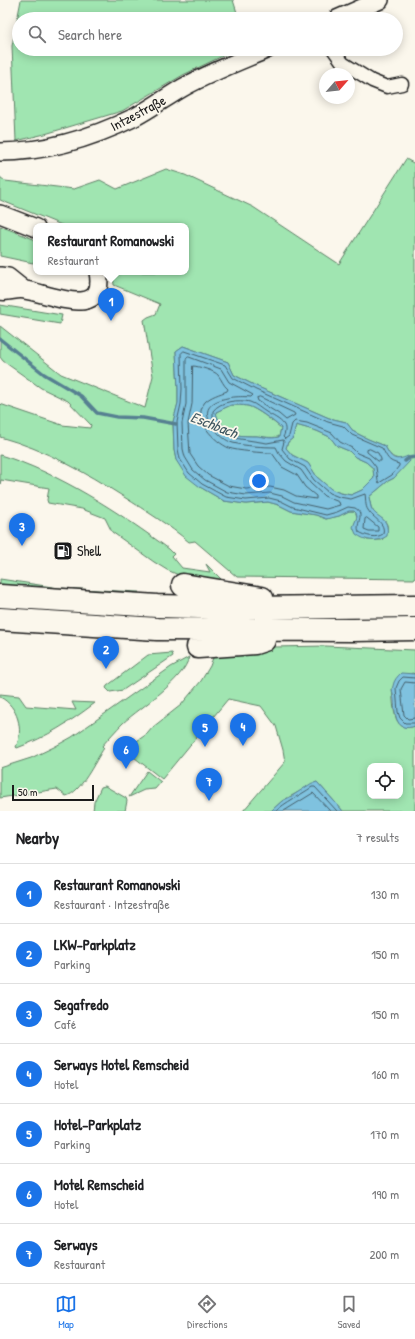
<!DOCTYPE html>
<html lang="en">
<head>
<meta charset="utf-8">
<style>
  body { margin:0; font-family:"Patrick Hand",sans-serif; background:#f6f6f6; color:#202124 }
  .controls { position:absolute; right:12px; bottom:12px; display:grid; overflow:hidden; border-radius:8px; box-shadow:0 2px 10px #0003 }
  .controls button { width:36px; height:36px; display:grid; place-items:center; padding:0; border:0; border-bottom:1px solid #e0e0e0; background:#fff; color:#202124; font:20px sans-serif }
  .compass { position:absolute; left:319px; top:68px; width:36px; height:36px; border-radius:50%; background:#fff; box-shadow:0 2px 10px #0003; rotate:62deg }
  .scale { position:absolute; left:12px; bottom:10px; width:82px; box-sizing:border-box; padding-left:4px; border:2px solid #1c1c1c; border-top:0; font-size:11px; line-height:14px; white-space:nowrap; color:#1c1c1c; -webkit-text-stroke:3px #fbf7ec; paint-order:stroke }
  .you { position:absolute; left:259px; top:481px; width:14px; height:14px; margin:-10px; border:3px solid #fff; border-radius:50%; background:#1a73e8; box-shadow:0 0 0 6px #1a73e833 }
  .badge { display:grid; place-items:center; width:26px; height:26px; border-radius:50%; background:#1a73e8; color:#fff; font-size:13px; font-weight:700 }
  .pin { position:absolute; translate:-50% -33px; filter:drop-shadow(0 1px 2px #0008) }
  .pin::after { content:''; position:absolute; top:21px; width:14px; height:12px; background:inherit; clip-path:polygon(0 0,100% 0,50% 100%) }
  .popup { position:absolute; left:33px; top:223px; width:156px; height:52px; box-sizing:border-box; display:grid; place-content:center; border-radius:8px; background:#fff; filter:drop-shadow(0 1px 3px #0005); font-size:13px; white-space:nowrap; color:#757577 }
  .popup b { font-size:15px; color:#202124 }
  .popup::after { content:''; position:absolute; left:50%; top:100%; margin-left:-8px; border:8px solid transparent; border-top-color:#fff }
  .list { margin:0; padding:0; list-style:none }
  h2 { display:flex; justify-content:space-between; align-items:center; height:52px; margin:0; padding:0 16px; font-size:17px }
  h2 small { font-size:13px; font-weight:400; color:#757577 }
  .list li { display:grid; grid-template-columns:26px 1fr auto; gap:12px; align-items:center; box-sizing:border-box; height:60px; padding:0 16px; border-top:1px solid #e0e0e0 }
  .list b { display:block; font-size:15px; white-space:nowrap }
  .list p { margin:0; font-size:13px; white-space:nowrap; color:#757577 }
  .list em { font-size:13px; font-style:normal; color:#757577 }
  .icon { flex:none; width:22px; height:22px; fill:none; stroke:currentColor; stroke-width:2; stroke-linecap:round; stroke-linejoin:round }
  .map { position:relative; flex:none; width:415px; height:811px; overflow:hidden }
  .search { position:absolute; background:#fff; box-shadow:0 2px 10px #0003; left:12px; right:12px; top:12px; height:44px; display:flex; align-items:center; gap:10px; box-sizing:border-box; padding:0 14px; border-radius:22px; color:#757577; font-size:15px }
  .sheet { height:472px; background:#fff }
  nav { display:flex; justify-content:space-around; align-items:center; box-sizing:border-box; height:56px; border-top:1px solid #e0e0e0; background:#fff; font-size:11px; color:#757577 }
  nav a { display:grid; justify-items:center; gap:2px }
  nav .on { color:#1a73e8 }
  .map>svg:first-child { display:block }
</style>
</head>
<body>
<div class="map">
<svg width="415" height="811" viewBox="0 0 415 811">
  <rect width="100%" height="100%" fill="#fbf7ec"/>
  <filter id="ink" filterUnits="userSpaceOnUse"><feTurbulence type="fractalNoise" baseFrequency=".025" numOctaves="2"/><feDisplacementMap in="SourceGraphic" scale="8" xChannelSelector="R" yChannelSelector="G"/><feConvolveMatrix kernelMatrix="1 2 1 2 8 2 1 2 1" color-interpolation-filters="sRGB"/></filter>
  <g filter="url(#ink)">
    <!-- green -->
    <path fill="#a0e5b1" stroke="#5e8066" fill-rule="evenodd" d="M21,0H233L239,19H19V49H237L183,75L122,111L45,134L16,141L12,46Z
      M406,159L415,164V579L237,577L195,541L189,542C169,525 146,511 124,497C83,471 46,450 0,437V404L62,425L90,428L91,425L68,401L41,388L3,361L0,357V326L61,374L145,408L153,376L144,320L148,317L156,314L160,304L114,285L113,272H186V226H64L0,200V177L5,181L74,189L100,180L117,189L166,169L185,175L253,207L339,264ZM183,346L228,362L234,375L258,387L329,418L346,422L354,432L368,439L385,446C389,454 391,458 400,459L394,478L388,481L369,497C370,500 370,504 371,507C376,522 397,517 382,540H367L355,523L357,517L356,513L354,511H349L339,516L326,519L316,515L291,511L279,505L268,502L246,504L224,501L200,487L176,460L174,450L173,422L178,403V389L176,351Z
      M0,226L36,240V257L33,263L0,256Z
      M0,305L62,315L60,324L0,314Z
      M231,405C237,405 242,405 248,406C256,408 274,422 281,428L279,437C268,438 266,437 256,436C250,436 243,436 237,435C228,432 217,422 216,412Z
      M296,425L317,431L330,437L337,446L349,451L355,457L366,462L373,468L374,478L362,490L351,495L341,493L331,490L317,477L308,463L292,455L286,448L288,442L293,438Z
      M0,455C58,472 120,513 169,549L174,554L172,556L182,568L210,572L206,564L226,584L188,579L167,570L154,562L112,532L105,518L82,509L48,503L47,500L49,488L1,480L0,484Z
      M0,579L59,588L139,592L138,593C92,592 46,589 0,584Z
      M326,646L415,650V674L412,673L392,688C394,702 391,735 415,726V811H343L317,782L282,801L271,811H243L285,762L283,750L276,726L261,706L228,699L162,779L130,754L128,747L147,734L153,727L181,705L201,681L210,666L214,655L222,650L274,647ZM370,766H400V796H370Z
      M172,653L173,656L123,690L110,692L106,688L107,686L148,655Z
      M189,657C184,680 141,707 123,723C116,730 109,738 102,746L104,748C95,761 81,793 66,796L57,789L0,798V768L31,758L54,747L72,737L171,667Z
      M0,694L19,696L26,706L76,710L72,702L95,703C70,722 47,737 17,748L16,747C24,730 18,706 0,697Z
      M147,771L161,782L155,789L144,790L129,797Z
      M105,786L126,798L127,801L125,811H93L94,802L101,787Z"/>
    <!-- water -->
    <path fill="#7fc2df" stroke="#578091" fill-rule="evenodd" d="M183,346L228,362L234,375L258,387L329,418L346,422L354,432L368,439L385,446C391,458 394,462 408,456L410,461L394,478L388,481L369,497C370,500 370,504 371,507C376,520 390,515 387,536C377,543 365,541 356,534L353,527L357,517L356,513L354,511H349L339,516L326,519L316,515L291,511L279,505L268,502L246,504L224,501L200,487L186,476L176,460L174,450L173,422L178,403V389L176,351ZM231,405C237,405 242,405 248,406C256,408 275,422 281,428L279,437C269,439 266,437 257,436C250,436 244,436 237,435C228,432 217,422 216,412ZM296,425L317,431L330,437L337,446L349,451L355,457L366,462L373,468L374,478L362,490L351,495L340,493L331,489L317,477L308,463L292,455L286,448L288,442L293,438Z
      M401,673L415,674V726C396,733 395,715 394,701C394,696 391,691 393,686C394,680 397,677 401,673Z
      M317,782L343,811H271L282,801L292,796L312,783H314Z"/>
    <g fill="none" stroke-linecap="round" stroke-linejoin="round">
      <!-- shore -->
      <path stroke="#445e6a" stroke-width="1" d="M184,351L225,365L233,378L256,390L328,422L343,426L352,435L382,448C388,458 387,461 399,464V466L392,475L379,483L378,481L376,467L369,458L357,453L352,448L340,442L332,433L307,423L295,421L292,424L289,436L285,439L283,437C285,434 286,429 284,425C280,419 272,416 266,412C261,409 256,404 250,402C239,399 220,401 213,411V419L219,427L234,438L267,443L283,440L284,442L282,449L290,459L305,467L314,480L329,493L339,497L351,499L365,494C366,499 365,506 368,510C373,519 386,522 383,534C376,539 366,536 359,532C355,523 366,514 355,508L348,507L337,512L326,515L293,507L281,501L269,498L246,500L226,497L202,484L189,473L180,459L178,449L177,422L181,404L182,389L181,354Z
        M189,357L221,369L229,382L253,395L251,397C231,395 192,400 214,428C218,434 226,441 233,443C245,446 264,447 276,447L279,453L286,461L301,470L310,483L324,496L339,502L340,505L326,509L294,502L282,496L270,493L246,495L227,492L205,480L193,470L185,457L183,449L182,423L186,404V359Z
        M193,366C198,366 215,371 218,375C222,380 223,385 228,389L227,391C220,394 211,396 205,402C191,419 215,442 229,448C236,451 264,453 272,453L282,467L297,475L305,487L316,496V499L296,496L284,490L270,487L246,489L229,486L208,475L198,466L190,454L188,423L192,404Z
        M260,397L294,413L295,415L286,420L279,414L258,401L257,398Z
        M370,449L378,453L381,459V461H378L367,452V450Z
        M367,518L378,527V531H369L364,529L365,519Z
        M415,678L403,677L399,681L396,688L398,712L400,718L405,723H415
        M415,683L405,682L401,689L404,715L408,719L415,718
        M276,811C285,802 301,795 312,787H315L337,811
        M284,811L313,793L330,811"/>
      <!-- stream -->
      <path stroke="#578091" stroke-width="3.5" d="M0,339L44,374L81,396L97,413L117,417L143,418L176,424
        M405,461L409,458L415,457"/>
      <!-- street casing -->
      <g stroke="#1c1c1c" stroke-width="15">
        <path id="street" d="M333,49L343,63L372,81L387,87L402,84"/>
      </g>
      <!-- secondary casing -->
      <g stroke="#1c1c1c" stroke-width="20">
        <path id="secondary" d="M337,19L380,0
          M0,152C46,152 94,137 135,117C152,108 168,96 184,87C211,72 240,61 268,49
          M0,214L36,228
          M0,276L8,277L23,289
          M0,291C9,293 16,288 25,290C48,293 107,322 98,272"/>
      </g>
      <!-- highway casing -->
      <g stroke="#1c1c1c" stroke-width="25">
        <path id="highway" d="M183,585L262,598
          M0,596L157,606L241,608L415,606
          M0,619L157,629L353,630L415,629
          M198,647L255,643L264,640"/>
      </g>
      <!-- street -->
      <use href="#street" stroke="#fbf7ec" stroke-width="12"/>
      <!-- secondary -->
      <use href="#secondary" stroke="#fbf7ec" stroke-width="17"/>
      <!-- highway -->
      <use href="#highway" stroke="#fbf7ec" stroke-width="22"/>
    </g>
  </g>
  <!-- icons -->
  <defs>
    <g id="fuel-square" transform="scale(1)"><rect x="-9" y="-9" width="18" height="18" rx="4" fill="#1c1c1c" stroke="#fbf7ec"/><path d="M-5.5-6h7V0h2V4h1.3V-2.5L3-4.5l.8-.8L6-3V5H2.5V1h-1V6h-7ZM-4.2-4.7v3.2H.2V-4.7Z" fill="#fff"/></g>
  </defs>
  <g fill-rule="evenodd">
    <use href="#fuel-square" x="63" y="551"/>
  </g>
  <g text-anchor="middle" stroke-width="3.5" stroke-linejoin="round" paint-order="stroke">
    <!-- street labels -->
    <g font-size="14" fill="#1c1c1c" stroke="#fbf7ec">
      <text transform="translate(138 113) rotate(-28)" y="5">Intzestraße</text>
    </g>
    <!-- poi labels -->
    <g font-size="14" fill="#1c1c1c" stroke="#fbf7ec" text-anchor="start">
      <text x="77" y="556">Shell</text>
    </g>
    <!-- water labels -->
    <g font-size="15" font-style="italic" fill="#3f5660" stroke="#fbf7ec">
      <text transform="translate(214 425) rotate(21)" y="5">Eschbach</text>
    </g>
  </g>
</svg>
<div class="controls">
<button><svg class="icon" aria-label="locate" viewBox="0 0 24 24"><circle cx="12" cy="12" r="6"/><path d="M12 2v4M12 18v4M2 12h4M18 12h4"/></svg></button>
</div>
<svg class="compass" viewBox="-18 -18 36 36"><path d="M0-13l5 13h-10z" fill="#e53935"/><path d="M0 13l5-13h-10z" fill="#757577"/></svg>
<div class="scale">50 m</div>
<div class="you"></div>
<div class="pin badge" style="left:111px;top:321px">1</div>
<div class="popup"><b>Restaurant Romanowski</b>Restaurant</div>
<div class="pin badge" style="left:106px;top:669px">2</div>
<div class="pin badge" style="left:22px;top:546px">3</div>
<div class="pin badge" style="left:243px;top:746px">4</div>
<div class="pin badge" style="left:205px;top:747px">5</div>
<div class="pin badge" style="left:126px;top:769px">6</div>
<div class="pin badge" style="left:209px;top:801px">7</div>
<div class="search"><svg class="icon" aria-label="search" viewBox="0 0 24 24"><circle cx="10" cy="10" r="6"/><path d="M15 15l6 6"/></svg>Search here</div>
</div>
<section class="sheet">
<h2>Nearby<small>7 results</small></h2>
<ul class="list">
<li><span class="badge">1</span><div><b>Restaurant Romanowski</b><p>Restaurant · Intzestraße</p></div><em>130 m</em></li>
<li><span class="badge">2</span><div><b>LKW-Parkplatz</b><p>Parking</p></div><em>150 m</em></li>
<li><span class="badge">3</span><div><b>Segafredo</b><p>Café</p></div><em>150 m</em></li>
<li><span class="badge">4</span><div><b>Serways Hotel Remscheid</b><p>Hotel</p></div><em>160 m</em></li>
<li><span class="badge">5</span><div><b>Hotel-Parkplatz</b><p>Parking</p></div><em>170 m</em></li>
<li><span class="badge">6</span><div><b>Motel Remscheid</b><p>Hotel</p></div><em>190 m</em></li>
<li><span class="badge">7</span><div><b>Serways</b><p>Restaurant</p></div><em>200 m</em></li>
</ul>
</section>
<nav>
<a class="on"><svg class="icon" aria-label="map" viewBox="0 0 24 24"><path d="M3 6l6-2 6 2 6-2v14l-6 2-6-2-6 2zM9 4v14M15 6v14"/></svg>Map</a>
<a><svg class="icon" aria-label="directions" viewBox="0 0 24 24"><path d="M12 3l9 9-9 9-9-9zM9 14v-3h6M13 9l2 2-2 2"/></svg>Directions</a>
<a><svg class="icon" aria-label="saved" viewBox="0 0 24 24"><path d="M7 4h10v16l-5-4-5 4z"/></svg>Saved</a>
</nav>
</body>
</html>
